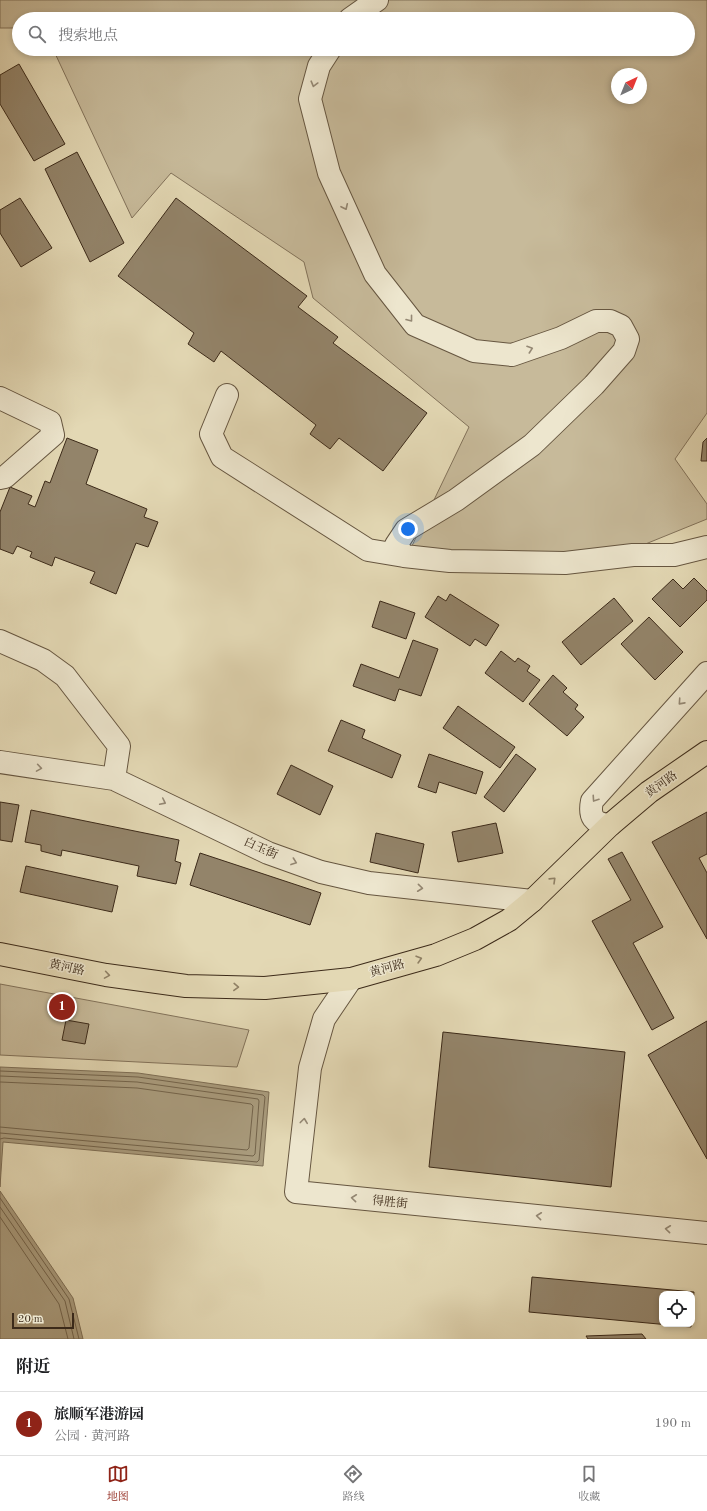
<!DOCTYPE html>
<html lang="zh">
<head>
<meta charset="utf-8">
<style>
  body { margin:0; font-family:"Old Standard TT","Noto Serif SC",serif; background:#f2f2f2; color:#202124 }
  .controls { position:absolute; right:12px; bottom:12px; display:grid; overflow:hidden; border-radius:8px; box-shadow:0 2px 6px #0003 }
  .controls button { width:36px; height:36px; display:grid; place-items:center; padding:0; border:0; border-bottom:1px solid #e0e0e0; background:#fff; color:#202124; font:20px sans-serif }
  .compass { position:absolute; left:611px; top:68px; width:36px; height:36px; border-radius:50%; background:#fff; box-shadow:0 2px 6px #0003; rotate:43deg }
  .scale { position:absolute; left:12px; bottom:10px; width:62px; box-sizing:border-box; padding-left:4px; border:2px solid #3c2a19; border-top:0; font-size:11px; line-height:14px; white-space:nowrap; color:#3c2a19; -webkit-text-stroke:3px #ede6ce; paint-order:stroke }
  .you { position:absolute; left:408px; top:529px; width:14px; height:14px; margin:-10px; border:3px solid #fff; border-radius:50%; background:#1a73e8; box-shadow:0 0 0 6px #1a73e833 }
  .badge { display:grid; place-items:center; width:26px; height:26px; border-radius:50%; background:#8f2418; color:#fff; font-size:13px; font-weight:700 }
  .pin { position:absolute; translate:-50% -50%; border:2px solid #fff; box-shadow:0 1px 4px #0006 }
  .list { margin:0; padding:0; list-style:none }
  h2 { display:flex; justify-content:space-between; align-items:center; height:52px; margin:0; padding:0 16px; font-size:17px }
  h2 small { font-size:13px; font-weight:400; color:#757577 }
  .list li { display:grid; grid-template-columns:26px 1fr auto; gap:12px; align-items:center; box-sizing:border-box; height:64px; padding:0 16px; border-top:1px solid #e0e0e0 }
  .list b { display:block; font-size:15px; white-space:nowrap }
  .list p { margin:0; font-size:13px; white-space:nowrap; color:#757577 }
  .list em { font-size:13px; font-style:normal; color:#757577 }
  .icon { flex:none; width:22px; height:22px; fill:none; stroke:currentColor; stroke-width:2; stroke-linecap:round; stroke-linejoin:round }
  .map { position:relative; flex:none; width:707px; height:1339px; overflow:hidden }
  .search { position:absolute; background:#fff; box-shadow:0 2px 6px #0003; left:12px; right:12px; top:12px; height:44px; display:flex; align-items:center; gap:10px; box-sizing:border-box; padding:0 14px; border-radius:22px; color:#757577; font-size:15px }
  .sheet { height:116px; background:#fff }
  nav { display:flex; justify-content:space-around; align-items:center; box-sizing:border-box; height:56px; border-top:1px solid #e0e0e0; background:#fff; font-size:11px; color:#757577 }
  nav a { display:grid; justify-items:center; gap:2px }
  nav .on { color:#8f2418 }
  .map>svg:first-child { display:block }
</style>
</head>
<body>
<div class="map">
<svg width="707" height="1339" viewBox="0 0 707 1339">
  <rect width="100%" height="100%" fill="#e3d8b4"/>
  <filter id="stains"><feTurbulence type="fractalNoise" baseFrequency=".005" numOctaves="4"/><feColorMatrix values="0 0 0 0 .2 0 0 0 0 .09 0 0 0 0 .02 0 0 0 .5 -.17"/></filter>
  <radialGradient id="worn" r=".72"><stop offset=".6" stop-color="#630" stop-opacity="0"/><stop offset="1" stop-color="#630" stop-opacity=".3"/></radialGradient>
  <!-- green -->
  <path fill="#c7ba9a" stroke="#82725a" fill-rule="evenodd" d="M0,0H707V413L675,459L707,504V519L611,558L410,550L469,427L313,298L304,262L171,173L132,218L53,49H688V19H19V28H0ZM617,74H641V98H617Z
    M0,984L249,1030L237,1067L0,1055Z"/>
  <!-- water -->
  <path fill="#aa9d7f" stroke="#7e6f56" d="M0,1067L138,1073L269,1092L263,1166L3,1142L0,1187Z
    M0,1191L73,1298L83,1339H0Z"/>
  <g fill="none" stroke-linecap="round" stroke-linejoin="round">
    <!-- shore -->
    <path stroke="#73644c" stroke-width="1" d="M0,1071L138,1077L263,1095L265,1097L259,1160L257,1162L4,1138L0,1139
      M0,1076L137,1082L258,1099L259,1101L255,1154L253,1156L0,1133
      M0,1082L137,1088L251,1104L253,1106L249,1148L247,1150L0,1127
      M0,1198L69,1299L79,1339
      M0,1207L65,1301L74,1339
      M0,1217L59,1304L68,1339"/>
  </g>
  <!-- building -->
  <path fill="#93846a" stroke="#3c2a19" d="M19,64L65,144L34,161L0,104V75Z
    M77,152L124,243L90,262L45,169Z
    M20,198L52,248L21,267L0,233V210Z
    M176,198L307,296L298,307L338,337L333,343L427,413L383,471L339,438L330,449L310,434L316,425L221,351L214,362L188,344L194,333L118,276Z
    M67,438L98,450L86,484L147,509L144,517L158,522L148,547L136,543L116,594L90,583L95,572L55,557L52,566L30,557L32,552L17,546L13,554L0,549V512L10,487L32,496L28,504L35,507L45,481L50,483Z
    M707,438V461H701L703,442Z
    M694,578L707,591V600L680,627L652,599L673,579L683,589Z
    M450,594L499,625L486,646L475,639L470,646L425,617L438,596L446,601Z
    M614,598L633,621L581,665L562,642Z
    M380,601L415,613L406,639L372,627Z
    M649,617L683,652L655,680L621,644Z
    M413,640L438,649L421,696L399,689L395,701L353,686L361,664L399,678Z
    M501,651L515,662L518,658L530,666L527,671L540,680L523,702L485,673Z
    M553,675L567,688L563,692L578,705L575,709L584,717L567,736L529,704Z
    M458,706L515,747L500,768L443,728Z
    M341,720L365,730L362,738L401,755L392,778L328,751Z
    M429,754L483,772L476,794L439,782L436,793L418,787Z
    M516,754L536,769L504,812L484,797Z
    M291,765L333,786L320,815L277,794Z
    M0,802L19,805L12,842L0,840Z
    M31,810L179,840L175,861L181,863L176,884L137,876L139,866L62,850L61,856L41,851V845L25,842Z
    M707,812V854L699,858L707,873V939L652,842Z
    M496,823L503,853L458,862L452,832Z
    M376,833L424,844L418,873L370,862Z
    M622,852L663,927L633,943L674,1018L652,1030L592,921L631,900L608,859Z
    M200,853L321,893L310,925L190,885Z
    M26,866L118,886L112,912L20,892Z
    M66,1020L89,1024L85,1044L62,1040Z
    M707,1021V1159L648,1055Z
    M443,1032L625,1052L611,1187L429,1167Z
    M532,1277L694,1292L692,1315V1294H662V1324H691V1327L529,1312Z
    M642,1334L646,1339H588L586,1336Z"/>
  <g fill="none" stroke-linecap="round" stroke-linejoin="round">
    <!-- minor casing -->
    <g stroke="#665640" stroke-width="24">
      <path id="minor" d="M350,19L377,0
        M330,49L319,66L310,99L329,173L375,274L415,325L474,351L512,355L561,338L596,321H610L621,326L628,339L624,351L594,385L532,445L456,500L406,530L396,545L404,556L450,561L565,563L633,555H674L707,547
        M227,395L211,434L222,457L368,550L404,556
        M0,398L50,422L53,435L5,477L0,478
        M0,641L43,660L65,676L119,746L114,779
        M0,762L114,779L268,853L321,872L369,883L532,901
        M610,825C593,824 589,816 592,801L707,673
        M351,979L324,1019L310,1068L296,1192L707,1233"/>
    </g>
    <!-- major casing -->
    <g stroke="#3c2a19" stroke-width="24">
      <path id="major" d="M0,954L106,975L186,986L265,988L351,979L436,955L475,939L509,920L532,901L610,825L649,792L707,752"/>
    </g>
    <!-- minor -->
    <use href="#minor" stroke="#ede6ce" stroke-width="22"/>
    <!-- major -->
    <use href="#major" stroke="#e3d8b4" stroke-width="22"/>
  </g>
  <!-- one-way arrows -->
  <defs><path id="oneway-chevron" d="M-2-3.5L2.5 0L-2 3.5" fill="none" stroke-width="1.6" stroke-linecap="round" stroke-linejoin="round"/></defs>
  <g stroke="#948874">
    <use href="#oneway-chevron" transform="translate(314 84) rotate(105)"/>
    <use href="#oneway-chevron" transform="translate(345 207) rotate(65)"/>
    <use href="#oneway-chevron" transform="translate(410 319) rotate(52)"/>
    <use href="#oneway-chevron" transform="translate(530 349) rotate(-19)"/>
    <use href="#oneway-chevron" transform="translate(681 702) rotate(132)"/>
    <use href="#oneway-chevron" transform="translate(39 768) rotate(9)"/>
    <use href="#oneway-chevron" transform="translate(595 799) rotate(124)"/>
    <use href="#oneway-chevron" transform="translate(163 802) rotate(26)"/>
    <use href="#oneway-chevron" transform="translate(294 862) rotate(20)"/>
    <use href="#oneway-chevron" transform="translate(420 888) rotate(6)"/>
    <use href="#oneway-chevron" transform="translate(304 1121) rotate(-83)"/>
    <use href="#oneway-chevron" transform="translate(354 1198) rotate(-174)"/>
    <use href="#oneway-chevron" transform="translate(539 1216) rotate(-174)"/>
    <use href="#oneway-chevron" transform="translate(668 1229) rotate(-174)"/>
  </g>
  <g stroke="#908166">
    <use href="#oneway-chevron" transform="translate(553 880) rotate(-44)"/>
    <use href="#oneway-chevron" transform="translate(419 959) rotate(-16)"/>
    <use href="#oneway-chevron" transform="translate(107 975) rotate(9)"/>
    <use href="#oneway-chevron" transform="translate(236 987) rotate(2)"/>
  </g>
  <g text-anchor="middle" stroke-width="3" stroke-linejoin="round" paint-order="stroke">
    <!-- street labels -->
    <g font-size="12" fill="#3c2a19" stroke="#ede6ce">
      <text transform="translate(661 784) rotate(-36)" y="4">黄河路</text>
      <text transform="translate(261 848) rotate(24)" y="4">白玉街</text>
      <text transform="translate(67 967) rotate(12)" y="4">黄河路</text>
      <text transform="translate(387 968) rotate(-16)" y="4">黄河路</text>
      <text transform="translate(390 1202) rotate(6)" y="4">得胜街</text>
    </g>
  </g>
  <rect width="100%" height="100%" filter="url(#stains)"/>
  <rect width="100%" height="100%" fill="url(#worn)"/>
</svg>
<div class="controls">
<button><svg class="icon" aria-label="locate" viewBox="0 0 24 24"><circle cx="12" cy="12" r="6"/><path d="M12 2v4M12 18v4M2 12h4M18 12h4"/></svg></button>
</div>
<svg class="compass" viewBox="-18 -18 36 36"><path d="M0-13l5 13h-10z" fill="#e53935"/><path d="M0 13l5-13h-10z" fill="#757577"/></svg>
<div class="scale">20 m</div>
<div class="you"></div>
<div class="pin badge" style="left:62px;top:1007px">1</div>
<div class="search"><svg class="icon" aria-label="search" viewBox="0 0 24 24"><circle cx="10" cy="10" r="6"/><path d="M15 15l6 6"/></svg>搜索地点</div>
</div>
<section class="sheet">
<h2>附近<small></small></h2>
<ul class="list">
<li><span class="badge">1</span><div><b>旅顺军港游园</b><p>公园 · 黄河路</p></div><em>190 m</em></li>
</ul>
</section>
<nav>
<a class="on"><svg class="icon" aria-label="map" viewBox="0 0 24 24"><path d="M3 6l6-2 6 2 6-2v14l-6 2-6-2-6 2zM9 4v14M15 6v14"/></svg>地图</a>
<a><svg class="icon" aria-label="directions" viewBox="0 0 24 24"><path d="M12 3l9 9-9 9-9-9zM9 14v-3h6M13 9l2 2-2 2"/></svg>路线</a>
<a><svg class="icon" aria-label="saved" viewBox="0 0 24 24"><path d="M7 4h10v16l-5-4-5 4z"/></svg>收藏</a>
</nav>
</body>
</html>
